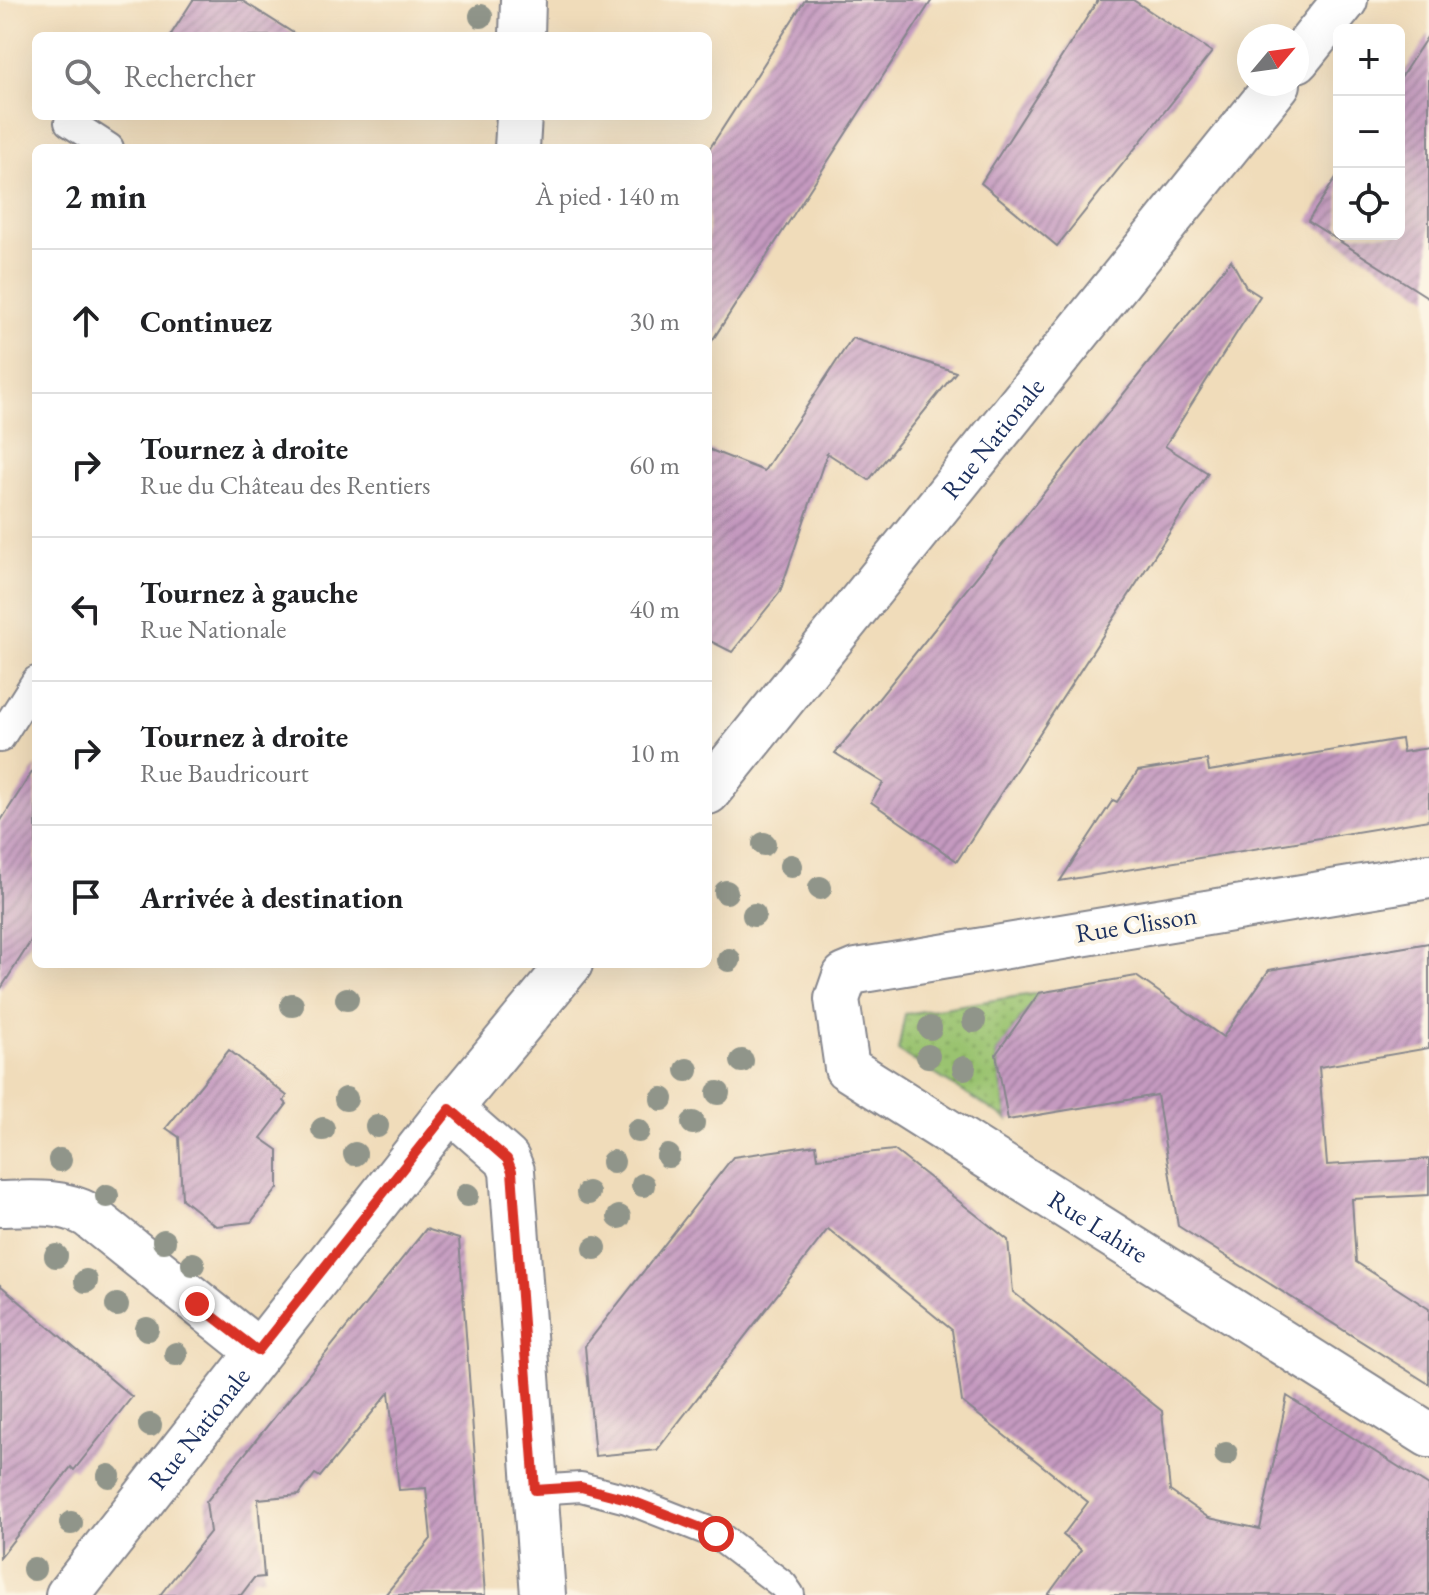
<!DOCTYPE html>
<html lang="fr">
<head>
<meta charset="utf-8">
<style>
  body { margin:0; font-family:"EB Garamond",serif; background:#f6f6f6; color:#202124 }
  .controls { position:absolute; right:24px; top:24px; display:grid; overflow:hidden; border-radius:12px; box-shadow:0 8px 32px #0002 }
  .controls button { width:72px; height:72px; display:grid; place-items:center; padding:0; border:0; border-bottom:2px solid #e0e0e0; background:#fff; color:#202124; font:40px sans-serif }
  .compass { position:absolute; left:1237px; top:24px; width:72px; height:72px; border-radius:50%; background:#fff; box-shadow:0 8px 32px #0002; rotate:61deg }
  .stop { position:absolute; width:24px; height:24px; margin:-18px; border:6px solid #d93025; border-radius:50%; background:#fff }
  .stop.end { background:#d93025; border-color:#fff; box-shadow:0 2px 8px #0008 }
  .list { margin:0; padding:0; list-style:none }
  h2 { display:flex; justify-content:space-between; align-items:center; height:104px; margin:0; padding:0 32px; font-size:34px }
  h2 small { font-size:26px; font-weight:400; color:#757577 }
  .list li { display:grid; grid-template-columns:52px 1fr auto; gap:24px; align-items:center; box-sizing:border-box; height:144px; padding:0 32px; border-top:2px solid #e0e0e0 }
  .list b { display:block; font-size:30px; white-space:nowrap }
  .list p { margin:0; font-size:26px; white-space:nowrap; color:#757577 }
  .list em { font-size:26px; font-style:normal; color:#757577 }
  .icon { flex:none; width:44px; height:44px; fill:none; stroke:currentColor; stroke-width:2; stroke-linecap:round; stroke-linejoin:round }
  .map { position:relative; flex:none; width:1429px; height:1595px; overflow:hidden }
  .search { position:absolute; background:#fff; box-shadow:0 8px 32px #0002; left:32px; top:32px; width:680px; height:88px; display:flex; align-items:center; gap:20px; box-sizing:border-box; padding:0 28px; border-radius:12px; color:#757577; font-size:30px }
  .panel { position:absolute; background:#fff; box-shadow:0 8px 32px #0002; left:32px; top:144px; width:680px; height:824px; border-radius:12px }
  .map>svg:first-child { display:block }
</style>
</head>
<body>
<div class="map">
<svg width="1429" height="1595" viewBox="0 0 1429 1595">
  <defs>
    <pattern id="garden-dots" width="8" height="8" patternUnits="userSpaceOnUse" patternTransform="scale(2)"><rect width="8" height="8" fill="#9ac36f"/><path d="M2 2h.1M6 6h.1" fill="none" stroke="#7d9f5e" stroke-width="1.8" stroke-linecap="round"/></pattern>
    <pattern id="building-hatch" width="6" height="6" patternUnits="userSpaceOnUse" patternTransform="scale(2)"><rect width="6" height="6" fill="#c59ac0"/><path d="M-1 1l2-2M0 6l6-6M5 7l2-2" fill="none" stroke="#9f7e9f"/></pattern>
  </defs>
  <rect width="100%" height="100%" fill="#fcf5e5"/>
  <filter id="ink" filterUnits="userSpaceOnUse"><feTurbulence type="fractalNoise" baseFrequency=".0125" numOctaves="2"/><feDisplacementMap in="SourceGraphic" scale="16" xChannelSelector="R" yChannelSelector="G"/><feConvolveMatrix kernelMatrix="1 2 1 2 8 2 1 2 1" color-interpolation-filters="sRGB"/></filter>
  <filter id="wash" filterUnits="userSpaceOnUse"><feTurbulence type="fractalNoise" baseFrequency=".006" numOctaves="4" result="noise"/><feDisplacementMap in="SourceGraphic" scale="32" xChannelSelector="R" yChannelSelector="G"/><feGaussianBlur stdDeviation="1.8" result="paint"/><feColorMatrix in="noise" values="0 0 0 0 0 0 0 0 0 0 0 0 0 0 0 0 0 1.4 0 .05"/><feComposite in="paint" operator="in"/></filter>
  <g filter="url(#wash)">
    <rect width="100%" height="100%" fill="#f0dcba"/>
    <!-- garden -->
    <path fill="url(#garden-dots)" stroke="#5a7966" stroke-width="2" d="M1039,993L996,1054L1008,1120L898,1051L905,1014Z"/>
    <g id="blocks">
      <!-- building -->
      <path fill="url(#building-hatch)" d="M193,0H241L298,36H170Z
        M805,0H932L708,347V151Z
        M1098,0H1133L1212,52L1057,246L981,183Z
        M1429,34V298L1308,221L1339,173V234H1399V80Z
        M1231,260L1246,287L1260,296L1165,446L1208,473L957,861L871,802L883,783L835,753Z
        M852,338L956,372L869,480L827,453L780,592L732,652L708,640V449L764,471Z
        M1401,739L1403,752L1429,748V820L1060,881L1113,800L1117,802L1138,771L1207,760L1209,771Z
        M36,766V933L0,990V822Z
        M1429,943V1048L1319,1067L1327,1165L1429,1159V1195L1352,1199L1356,1262L1429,1309V1384L1178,1226L1157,1095L1008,1120L996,1054L1039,993L1136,976L1223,1037L1269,970Z
        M229,1050L287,1096L284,1101L287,1104L261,1138L278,1150V1188L251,1222L216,1226L182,1199L179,1137L166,1128Z
        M816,1145L818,1158L894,1150L1008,1240L1013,1292L1162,1411L1170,1491L1209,1518L1260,1529L1287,1396L1429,1486V1595H1048L1081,1550L1063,1535L1088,1502L962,1402L952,1330L828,1229L657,1450L595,1456L585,1346L733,1157Z
        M426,1229L459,1239L485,1595H385L431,1539L426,1488L399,1490L389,1392L320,1477L315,1474L299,1495L258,1499L264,1577L254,1578L241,1595H160L210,1532L206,1502Z
        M0,1285L132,1397L74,1470L71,1467L0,1557Z"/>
    </g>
  </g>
  <g filter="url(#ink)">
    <use href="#blocks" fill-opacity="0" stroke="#86868c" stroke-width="2"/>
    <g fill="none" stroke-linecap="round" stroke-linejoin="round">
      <!-- lane casing -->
      <g stroke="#86868c" stroke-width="32">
        <path id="lane" d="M69,122L109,148
          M0,738L36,681
          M535,1490L581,1487L627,1499L716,1534L783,1585L790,1595"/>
      </g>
      <!-- street casing -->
      <g stroke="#86868c" stroke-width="48">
        <g id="street">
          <path d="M522,36L523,0"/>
          <path d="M517,148L519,116"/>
          <path id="s1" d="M1429,876L857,971L845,976L837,999L847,1068L1429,1435"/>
          <path d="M450,1109L507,1159L512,1171L543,1595"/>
          <path d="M0,1204C31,1203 60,1200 88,1215L258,1351"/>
        </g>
      </g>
      <!-- secondary casing -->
      <g stroke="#86868c" stroke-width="48">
        <g id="secondary">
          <path d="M1297,60L1345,0"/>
          <path id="s2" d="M708,792L1278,84"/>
          <path id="s3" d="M68,1595L450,1109L570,964"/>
        </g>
      </g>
      <!-- lane -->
      <use href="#lane" stroke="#fff" stroke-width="28"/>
      <!-- street -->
      <use href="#street" stroke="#fff" stroke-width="44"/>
      <!-- secondary -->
      <use href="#secondary" stroke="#fff" stroke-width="44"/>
    </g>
    <!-- trees -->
    <g fill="#90958a">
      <circle cx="481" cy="16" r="12"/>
      <circle cx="764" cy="844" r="12"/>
      <circle cx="791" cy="866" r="12"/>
      <circle cx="820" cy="888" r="12"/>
      <circle cx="726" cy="892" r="12"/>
      <circle cx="754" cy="915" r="12"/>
      <circle cx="729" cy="960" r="12"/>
      <circle cx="347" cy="999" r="12"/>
      <circle cx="292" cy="1005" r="12"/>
      <circle cx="974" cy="1021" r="12"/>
      <circle cx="930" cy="1028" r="12"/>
      <circle cx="928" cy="1056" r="12"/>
      <circle cx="742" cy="1061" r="12"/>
      <circle cx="964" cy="1068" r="12"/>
      <circle cx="687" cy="1070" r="12"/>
      <circle cx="718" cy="1093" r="12"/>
      <circle cx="346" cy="1099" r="12"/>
      <circle cx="662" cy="1099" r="12"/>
      <circle cx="693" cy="1123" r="12"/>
      <circle cx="377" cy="1126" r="12"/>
      <circle cx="323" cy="1129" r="12"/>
      <circle cx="638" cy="1131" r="12"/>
      <circle cx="355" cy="1154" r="12"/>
      <circle cx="668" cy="1156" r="12"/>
      <circle cx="60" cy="1160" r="12"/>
      <circle cx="613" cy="1162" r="12"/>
      <circle cx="643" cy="1185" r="12"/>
      <circle cx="588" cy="1193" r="12"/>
      <circle cx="467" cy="1195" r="12"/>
      <circle cx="107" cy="1196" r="12"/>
      <circle cx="619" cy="1217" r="12"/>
      <circle cx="164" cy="1241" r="12"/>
      <circle cx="595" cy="1248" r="12"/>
      <circle cx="56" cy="1256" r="12"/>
      <circle cx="193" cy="1264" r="12"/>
      <circle cx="86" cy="1281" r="12"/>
      <circle cx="117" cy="1305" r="12"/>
      <circle cx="147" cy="1329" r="12"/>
      <circle cx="176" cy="1354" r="12"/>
      <circle cx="150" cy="1425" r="12"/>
      <circle cx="1226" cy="1454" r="12"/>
      <circle cx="109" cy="1476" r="12"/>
      <circle cx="71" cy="1523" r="12"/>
      <circle cx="34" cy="1569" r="12"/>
    </g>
  </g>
  <g fill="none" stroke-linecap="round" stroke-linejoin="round" filter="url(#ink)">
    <!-- route -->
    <path stroke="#d93025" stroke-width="10" d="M197,1304L258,1351L450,1109L507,1159L512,1171L535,1490L581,1487L627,1499L716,1534"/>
  </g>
  <g text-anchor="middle" stroke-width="8" stroke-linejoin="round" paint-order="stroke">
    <!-- street labels -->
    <g font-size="26" fill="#1b2f5e" stroke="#fcf5e5">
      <text dy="9" stroke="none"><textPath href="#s2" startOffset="454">Rue Nationale</textPath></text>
      <text transform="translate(1136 924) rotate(-9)" y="9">Rue Clisson</text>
      <text dy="9" stroke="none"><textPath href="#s1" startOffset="984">Rue Lahire</textPath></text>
      <text dy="9" stroke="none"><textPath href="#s3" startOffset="212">Rue Nationale</textPath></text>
    </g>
  </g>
</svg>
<div class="controls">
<button>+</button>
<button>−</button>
<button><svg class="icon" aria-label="locate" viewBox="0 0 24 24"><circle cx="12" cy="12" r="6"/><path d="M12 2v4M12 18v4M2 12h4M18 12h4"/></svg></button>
</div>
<svg class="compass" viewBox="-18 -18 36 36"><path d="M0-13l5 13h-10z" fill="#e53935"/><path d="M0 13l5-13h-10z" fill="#757577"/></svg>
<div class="stop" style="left:716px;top:1534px"></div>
<div class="stop end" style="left:197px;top:1304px"></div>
<div class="search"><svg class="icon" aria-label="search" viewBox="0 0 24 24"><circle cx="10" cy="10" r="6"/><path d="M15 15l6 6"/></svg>Rechercher</div>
<section class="panel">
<h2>2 min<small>À pied · 140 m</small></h2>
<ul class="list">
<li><svg class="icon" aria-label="ahead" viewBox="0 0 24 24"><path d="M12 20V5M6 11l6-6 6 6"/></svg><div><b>Continuez</b></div><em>30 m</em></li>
<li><svg class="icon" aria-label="right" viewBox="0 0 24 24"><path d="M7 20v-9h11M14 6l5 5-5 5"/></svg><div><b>Tournez à droite</b><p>Rue du Château des Rentiers</p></div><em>60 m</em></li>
<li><svg class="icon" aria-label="left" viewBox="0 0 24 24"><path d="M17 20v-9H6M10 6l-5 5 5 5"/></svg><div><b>Tournez à gauche</b><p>Rue Nationale</p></div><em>40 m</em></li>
<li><svg class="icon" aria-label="right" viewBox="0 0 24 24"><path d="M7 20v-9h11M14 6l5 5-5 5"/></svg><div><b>Tournez à droite</b><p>Rue Baudricourt</p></div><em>10 m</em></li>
<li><svg class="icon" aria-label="arrive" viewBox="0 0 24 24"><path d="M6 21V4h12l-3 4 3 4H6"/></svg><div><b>Arrivée à destination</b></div></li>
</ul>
</section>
</div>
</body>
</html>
